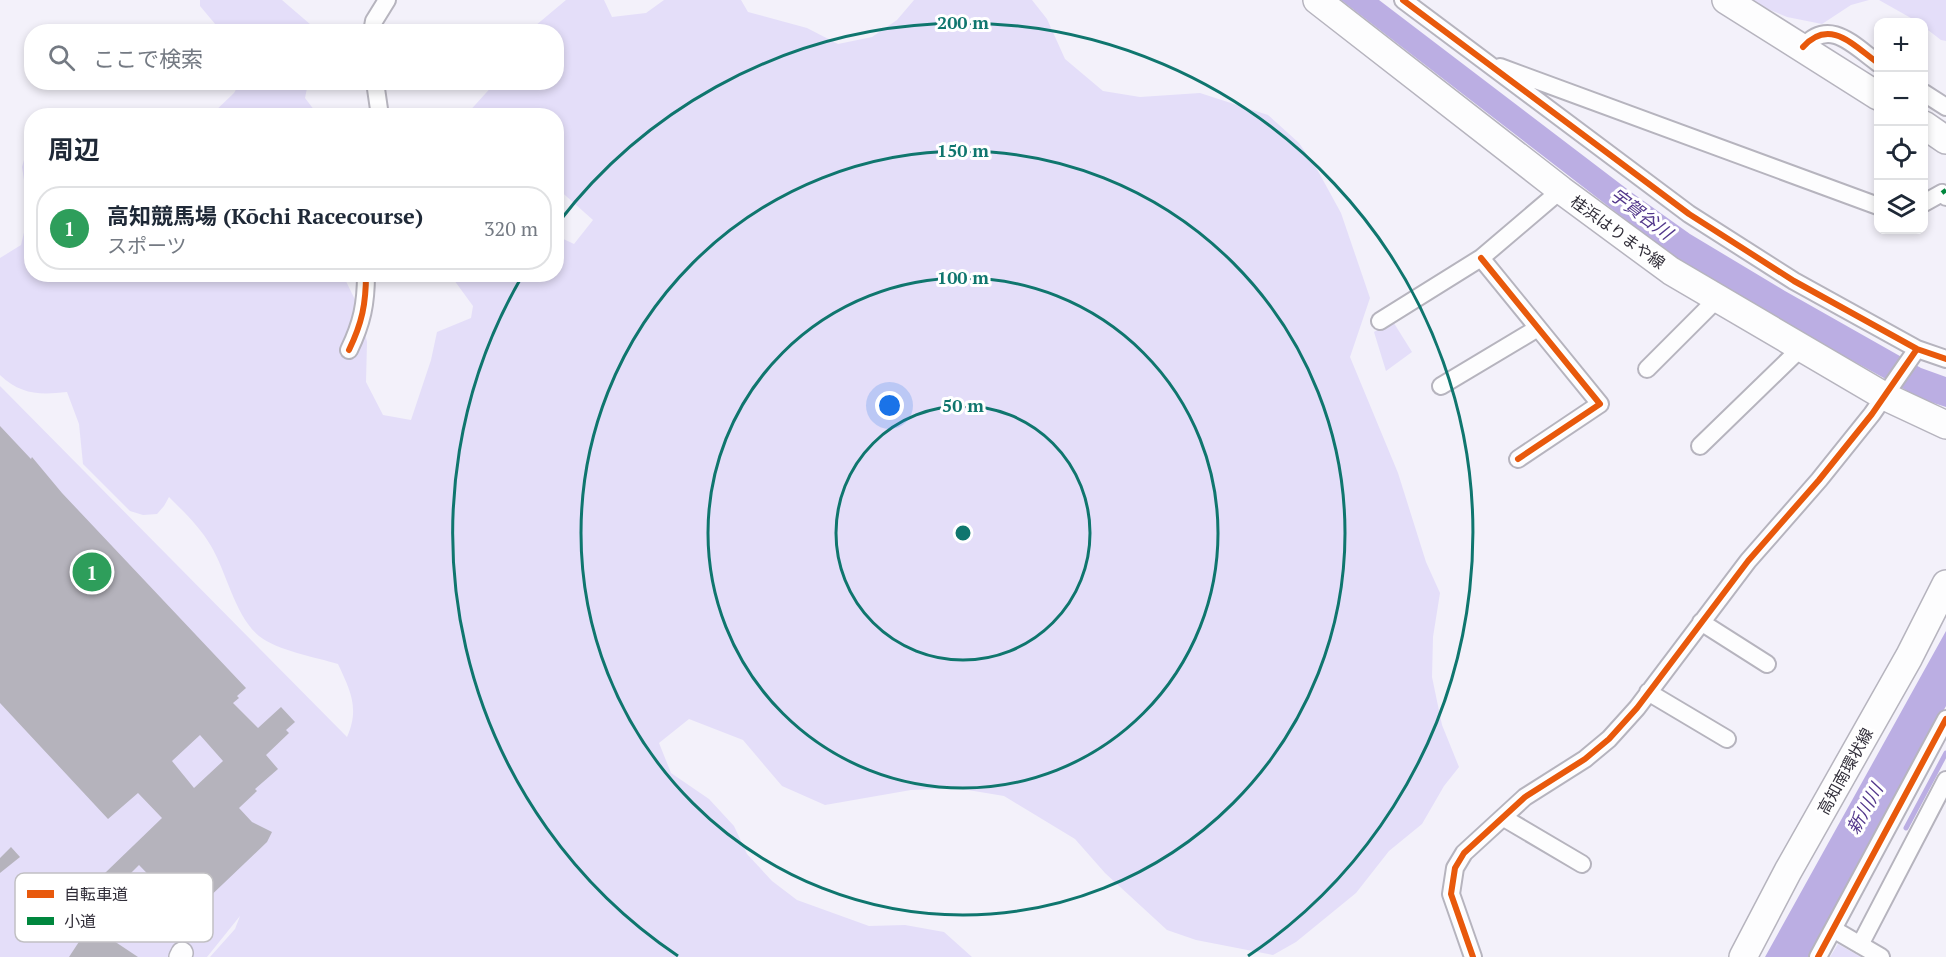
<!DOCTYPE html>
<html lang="ja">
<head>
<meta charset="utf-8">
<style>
  body { margin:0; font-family:"PT Serif","Noto Sans JP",serif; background:#f6f6f7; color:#1f2937 }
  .controls { position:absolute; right:18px; top:18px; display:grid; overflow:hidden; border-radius:12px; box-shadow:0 3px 9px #0003 }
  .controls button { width:54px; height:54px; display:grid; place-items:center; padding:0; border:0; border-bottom:2px solid #e0e1e3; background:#fff; color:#1f2937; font:30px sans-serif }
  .you { position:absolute; left:890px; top:406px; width:21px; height:21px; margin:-15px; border:4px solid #fff; border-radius:50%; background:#1a73e8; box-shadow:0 0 0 9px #1a73e833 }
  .badge { display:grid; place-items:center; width:39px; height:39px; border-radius:50%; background:#7c3aed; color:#fff; font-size:20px; font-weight:700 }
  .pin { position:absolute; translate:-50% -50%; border:3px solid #fff; box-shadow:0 2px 6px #0006 }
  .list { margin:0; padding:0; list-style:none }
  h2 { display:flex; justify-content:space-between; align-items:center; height:78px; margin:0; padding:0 24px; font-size:26px }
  h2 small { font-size:20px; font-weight:400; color:#747a83 }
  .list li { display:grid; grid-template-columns:39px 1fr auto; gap:18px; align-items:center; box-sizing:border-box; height:84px; margin:0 12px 12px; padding:0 12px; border:2px solid #e0e1e3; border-radius:24px }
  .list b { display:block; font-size:22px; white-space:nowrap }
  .list p { margin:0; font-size:20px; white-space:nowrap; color:#747a83 }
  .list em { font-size:20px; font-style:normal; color:#747a83 }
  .icon { flex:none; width:33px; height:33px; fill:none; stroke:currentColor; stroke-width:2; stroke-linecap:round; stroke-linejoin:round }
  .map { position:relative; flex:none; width:1946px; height:957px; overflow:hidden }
  .search { position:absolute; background:#fff; box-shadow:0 3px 9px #0003; left:24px; top:24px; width:540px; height:66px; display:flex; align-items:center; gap:15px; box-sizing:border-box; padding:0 21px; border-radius:24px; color:#747a83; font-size:22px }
  .panel { position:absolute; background:#fff; box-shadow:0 3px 9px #0003; left:24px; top:108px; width:540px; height:174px; border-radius:24px }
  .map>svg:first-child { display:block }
</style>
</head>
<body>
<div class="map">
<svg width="1946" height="957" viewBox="0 0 1946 957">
  <rect width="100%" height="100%" fill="#f3f1fa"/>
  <!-- green -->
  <path fill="#e4def9" d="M200,0H282L318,31H221L200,6Z
    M566,0H604L612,17L646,13L664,0H741L748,12L807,28L838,44L872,37L897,20L914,0H1032L1047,19L1065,59L1103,91L1140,97L1200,93L1268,115L1299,143L1318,171L1341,213L1370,298L1350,357L1398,473L1426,562L1440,593L1433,637L1432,677L1442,725L1459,767L1444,786L1422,824L1389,851L1356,893L1296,942L1273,955L1196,940L1167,930L1105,873L1075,839L1004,796L956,788L911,790L825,805L782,786L743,740L689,719L659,743L671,773L709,799L734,826L747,854L772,881L797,900L869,926L905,925L944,932L972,957H210L235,929L240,916L207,957H0V386L347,737C360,708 350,690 338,664C315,657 278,651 259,636C235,616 227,573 211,546C200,527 184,512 169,497L164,506L157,514L143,515L130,511L83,464L79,424L67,392C40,395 21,395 0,375V258L21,245L29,212L22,167L31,135L32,274L343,275L359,308L367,342L366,382L383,415L411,420L431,360L437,332L471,318L473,306L454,280V275L556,274L557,236L574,244L593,220L557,188L556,116L466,115L495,83L556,82V32L529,31Z
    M1746,0H1869L1851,5L1822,24L1787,17Z
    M1879,0H1946V41L1941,40L1924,27V22H1918Z
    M240,82L308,83L305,98L318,115H211L234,93Z
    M1392,320L1412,352L1386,371L1374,332Z
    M1838,944L1861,957H1830Z"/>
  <!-- water -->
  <path fill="#bbaee3" d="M1341,0H1379L1631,192L1690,234L1785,291L1921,368L1946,377V407L1921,399L1902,388L1770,315L1674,257Z
    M1946,631V706L1808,957H1765Z"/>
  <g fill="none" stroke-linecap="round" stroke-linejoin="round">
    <!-- stream -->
    <path stroke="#bbaee3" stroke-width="5" d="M1906,828L1946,753"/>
  </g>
  <!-- building -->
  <path fill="#b5b3bc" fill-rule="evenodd" d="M0,426L31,459L32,457L62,493L246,688L237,696L239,698L233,703L258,728L281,707L295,722L286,730L289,733L266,755L278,769L255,789L257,791L239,808L252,822L272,832L267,842L202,904L189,891L179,901L176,898L173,900L139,865L118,886L105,873L162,818L138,793L108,819L0,703ZM200,735L223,761L194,788L172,761Z
    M11,847L20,857L0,873V858Z
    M90,925L138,957H69Z"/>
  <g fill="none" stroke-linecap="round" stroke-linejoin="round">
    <!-- minor casing -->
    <g stroke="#b6b4be" stroke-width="20">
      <path id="minor" d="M1403,0L1689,214L1794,281L1917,349L1946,359
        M372,32L374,21L387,0
        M1803,47C1830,17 1854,46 1878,63
        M1500,67L1878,206
        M375,82L380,116
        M1924,93L1946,107
        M1924,203L1942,193L1946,197
        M1481,258L1600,404L1518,459
        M1380,321L1481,258L1561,190
        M349,350C362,323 366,304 366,274
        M1647,369L1718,298
        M1441,386L1538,328
        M1700,446L1802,347
        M1701,622L1767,664
        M1648,692L1727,739
        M1504,818L1582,864
        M1833,929L1881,957
        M1860,945L1946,780
        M1473,957L1451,894L1455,868L1464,853L1525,797L1585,759L1609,739L1637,708L1748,561L1819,480L1872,414L1917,349
        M1818,957L1946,719"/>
    </g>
    <!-- tertiary casing -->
    <g stroke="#b6b4be" stroke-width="24">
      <path id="tertiary" d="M180,957L182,953"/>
    </g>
    <!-- primary casing -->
    <g stroke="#b6b4be" stroke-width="30">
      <path id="primary" d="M1317,0L1561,190L1671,271L1884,396L1946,425
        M1726,0L1878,96
        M1924,125L1946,140
        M1743,957L1788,871L1909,657L1946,584"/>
    </g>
    <!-- minor -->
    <use href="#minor" stroke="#fdfdfe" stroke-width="16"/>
    <!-- tertiary -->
    <use href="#tertiary" stroke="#fdfdfe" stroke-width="21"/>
    <!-- primary -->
    <use href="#primary" stroke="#fdfdfe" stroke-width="27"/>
    <!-- quiet -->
    <path stroke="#00873e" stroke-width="4.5" stroke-dasharray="9 4.5" stroke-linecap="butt" d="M1942,193L1946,190"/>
    <!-- cycleway casing -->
    <g stroke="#fff" stroke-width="10">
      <path id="cycleway" d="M1403,0L1689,214L1794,281L1917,349L1946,359
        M1803,47C1830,17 1854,46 1878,63
        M1481,258L1600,404L1518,459
        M349,350C362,323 366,304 366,274
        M1473,957L1451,894L1455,868L1464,853L1525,797L1585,759L1609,739L1637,708L1748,561L1819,480L1872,414L1917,349
        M1818,957L1946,719"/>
    </g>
    <!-- cycleway -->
    <use href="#cycleway" stroke="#e8590c" stroke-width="6"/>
  </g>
  <!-- distance rings -->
  <g fill="none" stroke="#0f766e" stroke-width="3">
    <circle cx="963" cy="533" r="127"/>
    <circle cx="963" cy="533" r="255"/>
    <circle cx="963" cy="533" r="382"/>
    <path d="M678 956A510 510 0 0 1 521 278M558 223A510 510 0 1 1 1248 956"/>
  </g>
  <g text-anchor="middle" stroke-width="6" stroke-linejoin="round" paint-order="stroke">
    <!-- street labels -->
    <g font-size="16" fill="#302d38" stroke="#fff">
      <text transform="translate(1618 232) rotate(36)" y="6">桂浜はりまや線</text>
      <text transform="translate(1845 771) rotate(-61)" y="6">高知南環状線</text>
    </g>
    <!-- water labels -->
    <g font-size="18" font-style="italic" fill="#52378b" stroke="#fff">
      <text transform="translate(1641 214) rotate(37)" y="6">宇賀谷川</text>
      <text transform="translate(1865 809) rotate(-61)" y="6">新川川</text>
    </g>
  </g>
  <!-- legend -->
  <rect x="15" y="873" width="198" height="69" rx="9" fill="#fff" stroke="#c1c0c3" stroke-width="1.5"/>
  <rect x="27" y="890" width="27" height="8" fill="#e8590c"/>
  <rect x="27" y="917" width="27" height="8" fill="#00873e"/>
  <g font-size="16" fill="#302d38">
    <text x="64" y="900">自転車道</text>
    <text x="64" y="927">小道</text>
  </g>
  <circle cx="963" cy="533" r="9" fill="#0f766e" stroke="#fff" stroke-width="3"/>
  <g font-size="18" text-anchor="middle" font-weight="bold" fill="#0f766e" stroke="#fff" stroke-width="6" stroke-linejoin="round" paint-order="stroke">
    <text x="963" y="29">200 m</text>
    <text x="963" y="157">150 m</text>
    <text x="963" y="284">100 m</text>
    <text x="963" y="412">50 m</text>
  </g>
</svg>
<div class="controls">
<button>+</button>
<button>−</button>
<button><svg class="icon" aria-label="locate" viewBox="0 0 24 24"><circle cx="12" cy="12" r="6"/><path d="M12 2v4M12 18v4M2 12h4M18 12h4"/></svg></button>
<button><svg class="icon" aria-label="layers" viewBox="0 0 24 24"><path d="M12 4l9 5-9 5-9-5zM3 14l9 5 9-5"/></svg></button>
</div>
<div class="you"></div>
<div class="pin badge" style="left:92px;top:572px;background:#2e9e5b">1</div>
<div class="search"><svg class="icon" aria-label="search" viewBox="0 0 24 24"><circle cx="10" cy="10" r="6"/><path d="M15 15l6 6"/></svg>ここで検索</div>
<section class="panel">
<h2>周辺<small></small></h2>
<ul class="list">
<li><span class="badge" style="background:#2e9e5b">1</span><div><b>高知競馬場 (Kōchi Racecourse)</b><p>スポーツ</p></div><em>320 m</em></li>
</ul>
</section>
</div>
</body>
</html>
